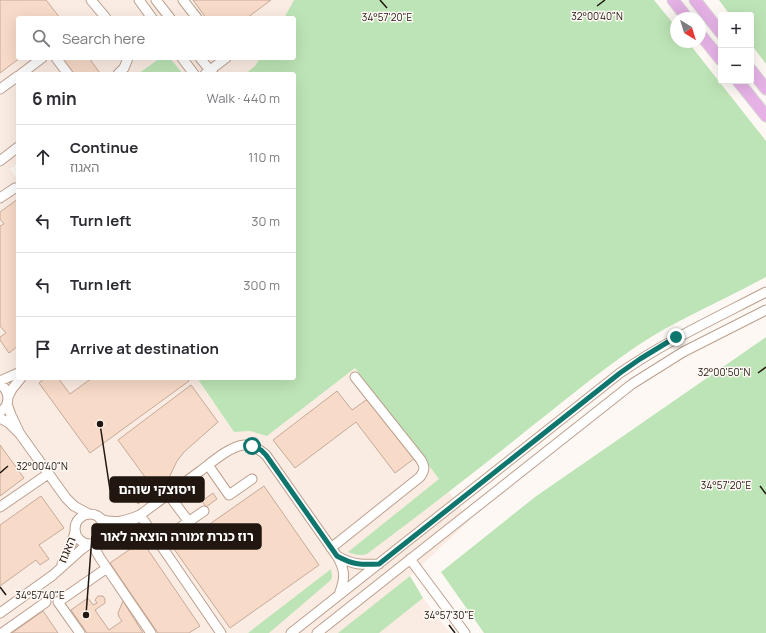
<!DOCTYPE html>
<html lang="en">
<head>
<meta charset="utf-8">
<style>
  body { margin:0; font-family:Manrope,"Noto Sans Hebrew",sans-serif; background:#f2f2f3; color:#2b2b33 }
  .controls { position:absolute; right:12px; top:12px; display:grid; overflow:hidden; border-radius:4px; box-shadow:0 4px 16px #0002 }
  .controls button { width:36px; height:36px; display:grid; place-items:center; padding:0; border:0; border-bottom:1px solid #e1e1e2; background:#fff; color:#2b2b33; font:20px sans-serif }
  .compass { position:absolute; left:670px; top:12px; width:36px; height:36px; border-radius:50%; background:#fff; box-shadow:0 4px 16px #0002; rotate:142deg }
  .stop { position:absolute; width:12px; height:12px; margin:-9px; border:3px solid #0f766e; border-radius:50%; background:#fff }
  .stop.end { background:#0f766e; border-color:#fff; box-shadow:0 1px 4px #0008 }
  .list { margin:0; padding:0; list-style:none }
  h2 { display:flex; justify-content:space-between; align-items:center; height:52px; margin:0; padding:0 16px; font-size:17px }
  h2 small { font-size:13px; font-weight:400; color:#7c7c81 }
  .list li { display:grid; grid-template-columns:26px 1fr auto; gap:12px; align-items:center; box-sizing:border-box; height:64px; padding:0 16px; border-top:1px solid #e1e1e2 }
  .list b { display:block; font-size:15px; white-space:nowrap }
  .list p { margin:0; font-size:13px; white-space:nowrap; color:#7c7c81 }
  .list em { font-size:13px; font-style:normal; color:#7c7c81 }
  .icon { flex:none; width:22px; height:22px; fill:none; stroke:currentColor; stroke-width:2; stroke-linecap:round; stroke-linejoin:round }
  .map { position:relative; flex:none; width:766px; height:633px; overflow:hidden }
  .search { position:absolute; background:#fff; box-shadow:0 4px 16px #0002; left:16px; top:16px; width:280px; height:44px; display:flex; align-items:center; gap:10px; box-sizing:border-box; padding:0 14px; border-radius:4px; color:#7c7c81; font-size:15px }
  .panel { position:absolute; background:#fff; box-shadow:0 4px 16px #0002; left:16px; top:72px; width:280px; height:308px; border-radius:4px }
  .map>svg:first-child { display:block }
</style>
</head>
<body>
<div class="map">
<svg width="766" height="633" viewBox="0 0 766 633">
  <rect width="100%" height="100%" fill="#fef8f4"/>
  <!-- built -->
  <path fill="#fbece3" d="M0,0H294L284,18H18V58H160L138,74H18V163L10,169L18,180V378H197L234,432L250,431L267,436L355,368L470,520L410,576L423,598L450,633H0Z
    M170,58H260L255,66L245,74H183Z"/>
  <!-- green -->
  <path fill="#bde4b6" d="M294,0H654L676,27V42H688L766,141V277C728,298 688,315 651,337C609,363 571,396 532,426C478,470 423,512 367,554C360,556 355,555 348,552L439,479L355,368L267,436L250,431L234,432L197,378H294V74H245L255,66L260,58H294V18H284Z
    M719,0H766V64L751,44V15H730Z
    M160,58H170L183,74H138Z
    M766,337V633H484L441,572L535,497Z
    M331,569L332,576L331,580L269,633H248Z
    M410,576L423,598L379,633H338Z"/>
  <!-- building -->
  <path fill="#f7dac7" stroke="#c6aa98" d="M0,0H46L60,18H18V58H20L0,73Z
    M193,0H271L247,18H206Z
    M61,58H89L100,73L73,74Z
    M18,199V346L9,353L0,340V337L6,333L0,326V226L4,224L0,219V212Z
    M45,378H58L70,394L92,378H187L189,381L90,453L39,383Z
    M191,385L218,422L184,452L177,461L166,484L138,504L129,489L145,477L118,440Z
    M337,391L352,410L369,398L415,458L395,473L356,422L295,468L273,440Z
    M0,445L24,478L0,496Z
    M264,486L319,565L230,628L174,549Z
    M213,493L217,499L206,507L202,501Z
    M41,496L64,528L39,545L49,559L40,565L36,560L0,586V525Z
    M142,541L200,626L189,633H158L110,563Z
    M98,596H103L105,599V603L95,610L109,630L122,621L119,617L118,613L123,601L143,633H87L71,610L88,598L93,605L97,603L95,600Z
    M43,611L58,633H12Z"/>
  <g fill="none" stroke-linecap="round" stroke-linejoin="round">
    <!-- minor casing -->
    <g stroke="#bca08e" stroke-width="11">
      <path id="minor" d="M91,0L106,18
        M139,0L152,18
        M156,0L170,18
        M183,0L197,18
        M56,58L68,74
        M182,58L194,74
        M200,58L213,74
        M21,74L42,58
        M118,74L124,68L128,58
        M205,74L226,58
        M0,89L18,76
        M0,161L18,147
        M0,198L15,188
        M0,381L18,373
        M0,384C10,391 11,405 0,412
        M8,397L12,389L21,378
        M0,418L9,423L20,434L11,415L7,404
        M20,434L66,498L74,506L89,514
        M208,465L229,495L252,479
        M168,494L189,522
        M0,507L48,474
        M75 529a15 15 0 1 1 30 0a15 15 0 1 1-30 0Z
        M100,519C115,524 126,521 140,515L128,525L101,539
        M172,533L204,511
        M95,543L96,551L100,558L151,633
        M331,548L420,477C425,470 425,467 421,460L355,377
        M337,556C353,565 362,565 379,564
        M410,559L465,633
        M62,564L69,551L75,532
        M0,613L53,575L82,549L89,544
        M2,633L46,602
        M80,633L58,602L107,568
        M221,633L140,515C160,500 180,486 199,472C211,463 230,446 244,445C252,444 260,450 266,455L337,556C346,571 345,579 339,595
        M291,633L620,373C666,341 716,318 766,292
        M317,633L632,384L683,352L766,310"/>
    </g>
    <!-- major casing -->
    <g stroke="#d7d5d4" stroke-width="13">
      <path id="major" d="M673,0L687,18
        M695,0L721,33
        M700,34L721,60
        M751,70L766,89
        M738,81L766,116"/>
    </g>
    <!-- minor -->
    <use href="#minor" stroke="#fff" stroke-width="9"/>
    <!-- major -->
    <use href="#major" stroke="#e6b2e6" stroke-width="11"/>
  </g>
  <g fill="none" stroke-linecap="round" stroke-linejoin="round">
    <!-- route -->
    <path stroke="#0f766e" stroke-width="5" d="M252,446L261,450L266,455L337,556C353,565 362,565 379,564L620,373L640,359L676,337"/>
  </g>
  <!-- ticks -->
  <path fill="none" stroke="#211710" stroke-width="1.5" d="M380,0L387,8M597,6L605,0M758,373L766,367M0,473L8,466M760,486L766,494M0,587L6,595M449,625L455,633"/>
  <g text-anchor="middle" stroke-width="3" stroke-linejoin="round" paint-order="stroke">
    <!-- street labels -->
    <g font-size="12" fill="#211710" stroke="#fef8f4">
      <text transform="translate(67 550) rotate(-67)" y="4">האגוז</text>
    </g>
  </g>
  <g font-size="10" text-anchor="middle" fill="#211710" stroke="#fef8f4" stroke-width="3" stroke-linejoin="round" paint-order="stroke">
    <text x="597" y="20">32°00'40"N</text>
    <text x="387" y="21">34°57'20"E</text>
    <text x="724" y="376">32°00'50"N</text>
    <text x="42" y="470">32°00'40"N</text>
    <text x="726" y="489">34°57'20"E</text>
    <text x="40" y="599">34°57'40"E</text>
    <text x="449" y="619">34°57'30"E</text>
  </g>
  <!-- callouts -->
  <path fill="none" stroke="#211710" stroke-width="1.5" d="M100 424L110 490M86 615L92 536"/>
  <g fill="#211710" stroke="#fef8f4" stroke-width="1.5">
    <circle cx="100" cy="424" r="4"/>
    <circle cx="86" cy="615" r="4"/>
  </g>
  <g fill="#211710" stroke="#211710" stroke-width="1.5">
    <rect x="110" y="477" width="94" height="25" rx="4"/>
    <rect x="92" y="524" width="169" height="25" rx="4"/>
  </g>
  <g font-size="13" text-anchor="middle" font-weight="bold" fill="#fff">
    <text x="157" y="494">ויסוצקי שוהם</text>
    <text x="177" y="541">רוז כנרת זמורה הוצאה לאור</text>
  </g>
</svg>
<div class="controls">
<button>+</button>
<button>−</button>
</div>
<svg class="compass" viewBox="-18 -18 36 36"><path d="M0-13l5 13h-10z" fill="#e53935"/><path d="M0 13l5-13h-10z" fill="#7c7c81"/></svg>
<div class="stop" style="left:252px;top:446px"></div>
<div class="stop end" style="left:676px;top:337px"></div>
<div class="search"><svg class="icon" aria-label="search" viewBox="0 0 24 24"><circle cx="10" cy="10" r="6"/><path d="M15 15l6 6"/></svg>Search here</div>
<section class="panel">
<h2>6 min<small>Walk · 440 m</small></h2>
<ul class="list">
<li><svg class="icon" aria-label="ahead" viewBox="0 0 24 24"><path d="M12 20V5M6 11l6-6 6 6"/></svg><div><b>Continue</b><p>האגוז</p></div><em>110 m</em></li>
<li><svg class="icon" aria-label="left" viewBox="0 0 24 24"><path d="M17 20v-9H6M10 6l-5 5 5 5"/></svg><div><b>Turn left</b></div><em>30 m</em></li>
<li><svg class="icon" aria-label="left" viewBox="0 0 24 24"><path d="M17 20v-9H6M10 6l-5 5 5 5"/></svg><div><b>Turn left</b></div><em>300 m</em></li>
<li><svg class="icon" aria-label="arrive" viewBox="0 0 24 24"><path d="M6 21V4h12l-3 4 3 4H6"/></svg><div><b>Arrive at destination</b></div></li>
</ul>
</section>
</div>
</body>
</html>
